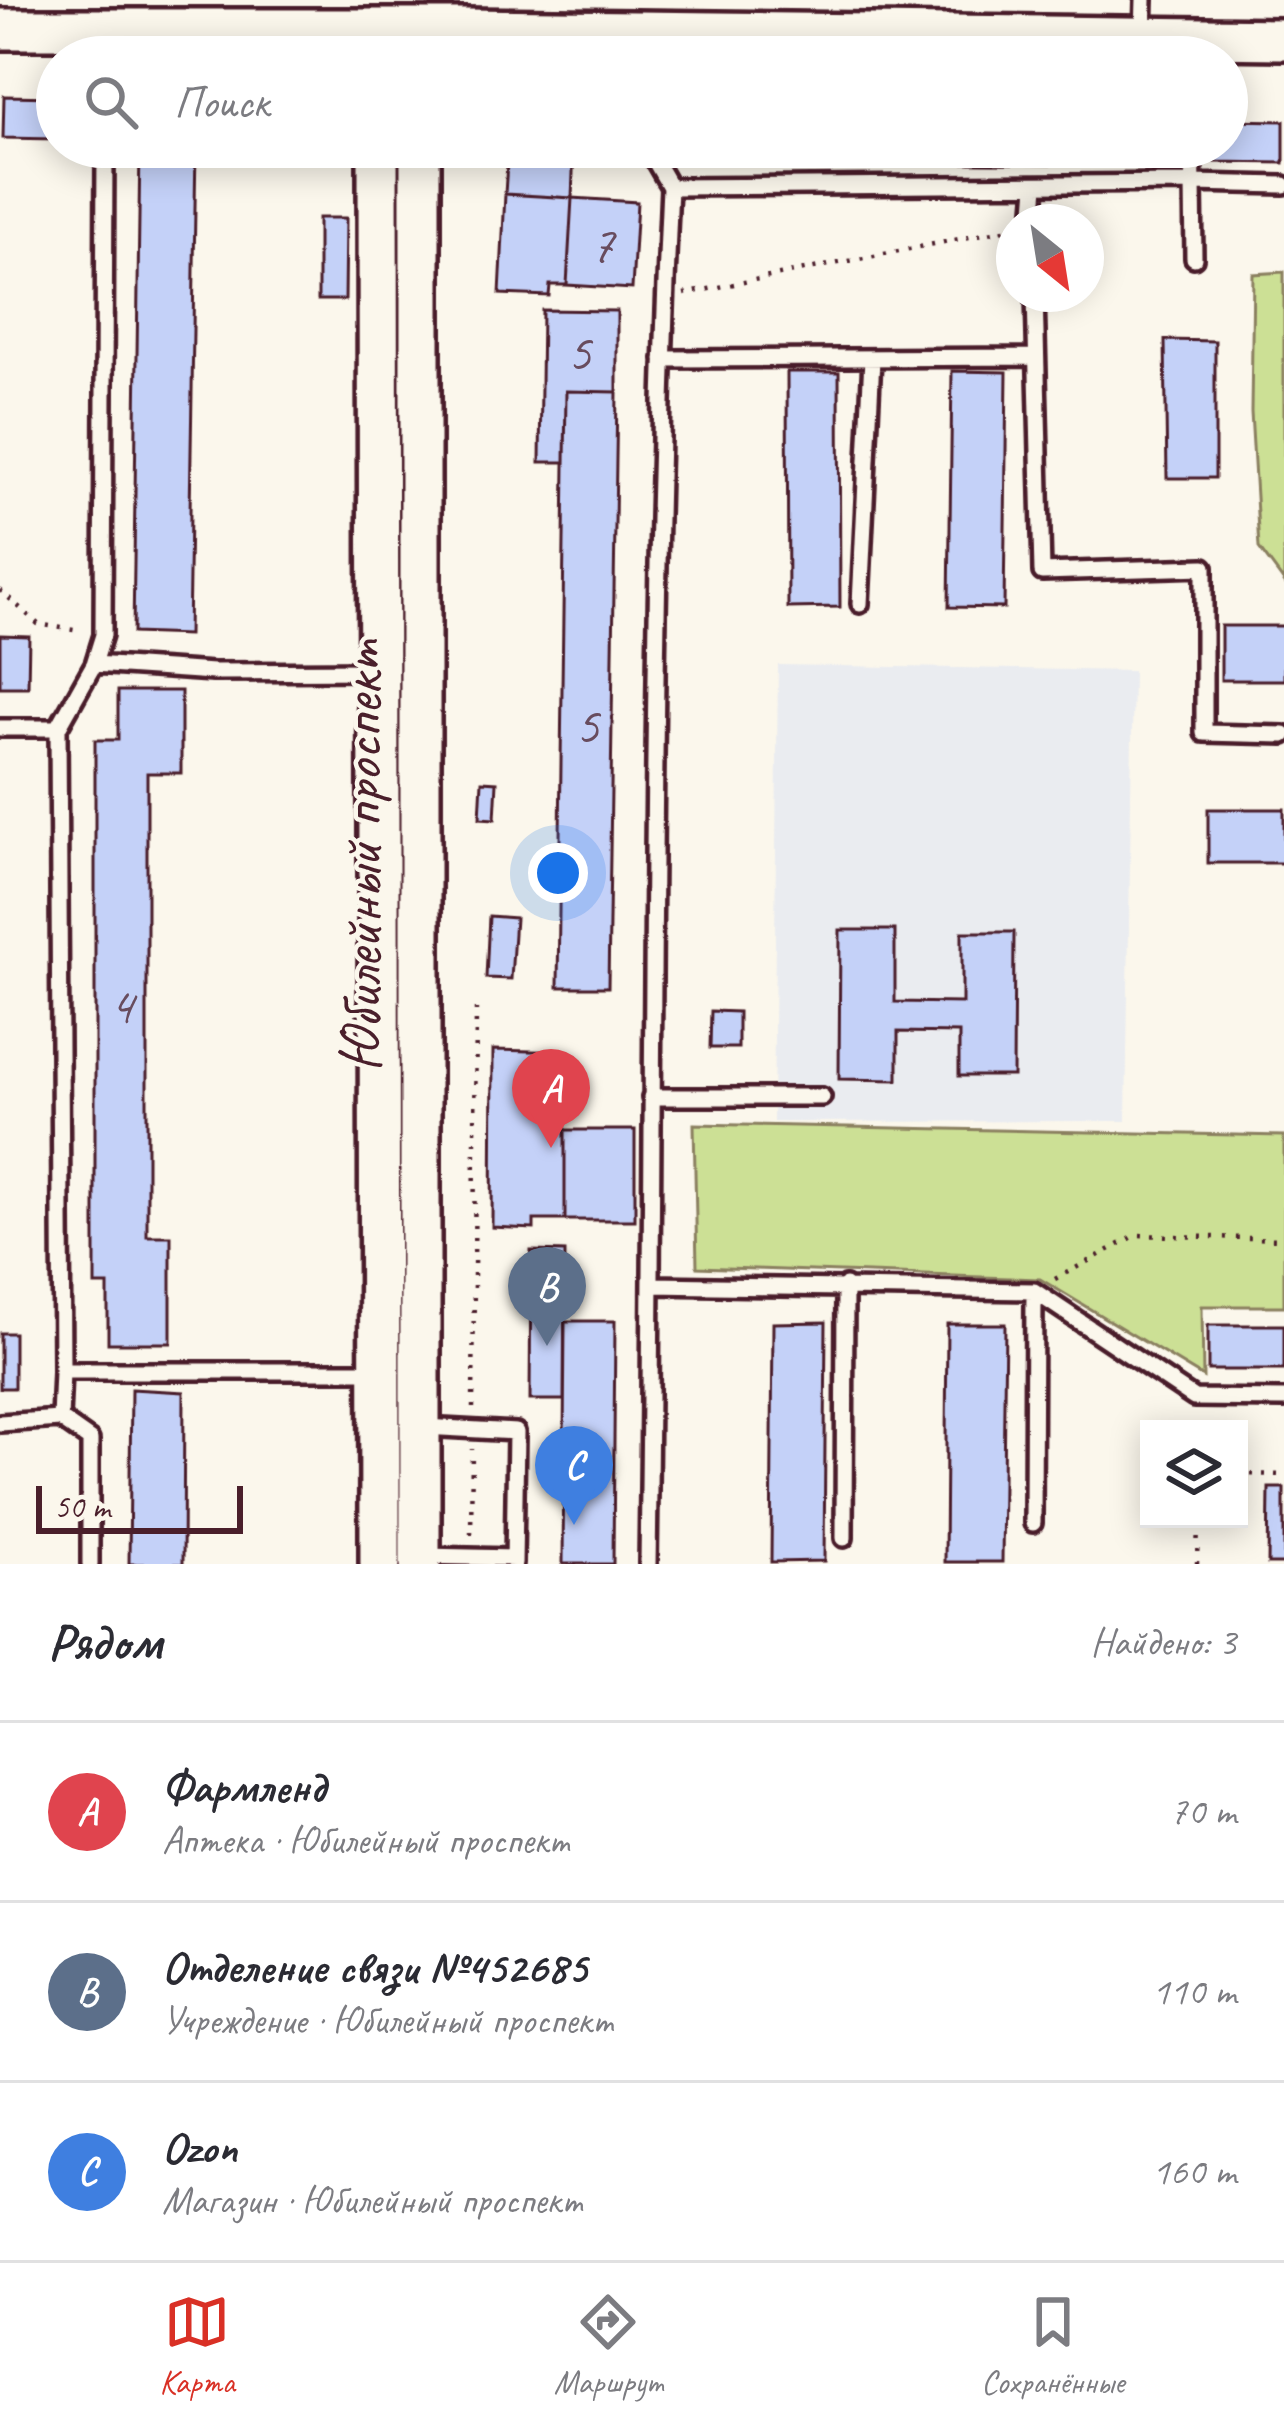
<!DOCTYPE html>
<html lang="ru">
<head>
<meta charset="utf-8">
<style>
  body { margin:0; font-family:Caveat,sans-serif; background:#f2f2f3; color:#2b2b33 }
  .controls { position:absolute; right:36px; bottom:36px; display:grid; overflow:hidden; border-radius:0px; box-shadow:0 6px 30px #0003 }
  .controls button { width:108px; height:108px; display:grid; place-items:center; padding:0; border:0; border-bottom:3px solid #e1e1e2; background:#fff; color:#2b2b33; font:60px sans-serif }
  .compass { position:absolute; left:996px; top:204px; width:108px; height:108px; border-radius:50%; background:#fff; box-shadow:0 6px 30px #0003; rotate:150deg }
  .scale { position:absolute; left:36px; bottom:30px; width:207px; box-sizing:border-box; padding-left:12px; border:6px solid #4a1f2b; border-top:0; font-size:33px; line-height:42px; white-space:nowrap; color:#4a1f2b; -webkit-text-stroke:9px #fbf7ec; paint-order:stroke }
  .you { position:absolute; left:558px; top:873px; width:42px; height:42px; margin:-30px; border:9px solid #fff; border-radius:50%; background:#1a73e8; box-shadow:0 0 0 18px #1a73e833 }
  .badge { display:grid; place-items:center; width:78px; height:78px; border-radius:50%; background:#d93025; color:#fff; font-size:39px; font-weight:700 }
  .pin { position:absolute; translate:-50% -99px; filter:drop-shadow(0 3px 6px #0008) }
  .pin::after { content:''; position:absolute; top:63px; width:42px; height:36px; background:inherit; clip-path:polygon(0 0,100% 0,50% 100%) }
  .list { margin:0; padding:0; list-style:none }
  h2 { display:flex; justify-content:space-between; align-items:center; height:156px; margin:0; padding:0 48px; font-size:51px }
  h2 small { font-size:39px; font-weight:400; color:#7c7c81 }
  .list li { display:grid; grid-template-columns:78px 1fr auto; gap:36px; align-items:center; box-sizing:border-box; height:180px; padding:0 48px; border-top:3px solid #e1e1e2 }
  .list b { display:block; font-size:45px; white-space:nowrap }
  .list p { margin:0; font-size:39px; white-space:nowrap; color:#7c7c81 }
  .list em { font-size:39px; font-style:normal; color:#7c7c81 }
  .icon { flex:none; width:66px; height:66px; fill:none; stroke:currentColor; stroke-width:2; stroke-linecap:round; stroke-linejoin:round }
  .map { position:relative; flex:none; width:1284px; height:1564px; overflow:hidden }
  .search { position:absolute; background:#fff; box-shadow:0 6px 30px #0003; left:36px; right:36px; top:36px; height:132px; display:flex; align-items:center; gap:30px; box-sizing:border-box; padding:0 42px; border-radius:66px; color:#7c7c81; font-size:45px }
  .sheet { height:696px; background:#fff }
  nav { display:flex; justify-content:space-around; align-items:center; box-sizing:border-box; height:168px; border-top:3px solid #e1e1e2; background:#fff; font-size:33px; color:#7c7c81 }
  nav a { display:grid; justify-items:center; gap:6px }
  nav .on { color:#d93025 }
  .map>svg:first-child { display:block }
</style>
</head>
<body>
<div class="map">
<svg width="1284" height="1564" viewBox="0 0 1284 1564">
  <rect width="100%" height="100%" fill="#fbf7ec"/>
  <filter id="ink" filterUnits="userSpaceOnUse"><feTurbulence type="fractalNoise" baseFrequency=".00833" numOctaves="2"/><feDisplacementMap in="SourceGraphic" scale="24" xChannelSelector="R" yChannelSelector="G"/><feConvolveMatrix kernelMatrix="1 2 1 2 8 2 1 2 1" color-interpolation-filters="sRGB"/></filter>
  <g filter="url(#ink)">
    <!-- built -->
    <path fill="#eaecf0" d="M778,665L1133,671L1126,1121L773,1122Z"/>
    <!-- green -->
    <path fill="#cce095" stroke="#8b8060" stroke-width="3" d="M1284,272V582L1259,548L1251,412L1253,274Z
      M694,1124L1284,1136V1306H1202L1203,1377L1040,1279L697,1267Z"/>
    <!-- building -->
    <path fill="#c4d1f8" stroke="#4a1f2b" stroke-width="3" d="M4,96L57,97V139L3,138Z
      M1227,120L1284,121V163L1215,162V147H1227Z
      M140,147H196L188,635L133,633Z
      M508,147H574L572,198L505,194Z
      M689,147H1163L1162,165L689,160Z
      M505,194L572,198L567,285H550L549,296L500,294Z
      M572,198L637,202L632,289L567,285Z
      M318,218H346L345,300H318Z
      M542,310L617,311V392L566,391L565,462H540Z
      M1165,340L1215,341V478H1167Z
      M952,371L1007,372L1004,608L949,607Z
      M787,372H839L840,607L788,608Z
      M566,391L617,392L608,987H558Z
      M1221,626H1284V680H1221Z
      M0,635L29,636L28,687H0Z
      M118,691H181V773H147V1236H171V1343H108V1285H95V740H118Z
      M482,781L497,782L495,819L480,818Z
      M1208,809H1284V863H1208Z
      M489,916L515,918L511,979L486,978Z
      M840,930H895V1002L962,1003V932H1014L1013,1076H959V1033L898,1032V1080L839,1079Z
      M711,1011L738,1012V1048H710Z
      M493,1050L565,1052V1220H534V1229L492,1227Z
      M565,1130H635V1220H565Z
      M531,1251L565,1252L564,1400H530Z
      M565,1321H615L613,1564H563Z
      M826,1322L824,1561L771,1562L773,1323Z
      M947,1324H1005L1002,1562H945Z
      M1208,1325H1284V1370H1208Z
      M0,1333H14V1388H0Z
      M131,1389L184,1392L183,1564H129Z
      M1269,1488H1284V1564H1268Z"/>
    <g fill="none" stroke-linecap="round" stroke-linejoin="round">
      <!-- lane casing -->
      <g stroke="#4a1f2b" stroke-width="24">
        <path id="lane" d="M1143,35L1144,0
          M105,147L103,635L94,664L213,672L376,671
          M647,147L670,187L1193,183L1192,147
          M1033,222L1036,186
          M1194,258L1193,183L1284,185
          M1035,294L1042,572L1204,567V733L1284,735
          M663,359L1036,357
          M860,604L872,358
          M0,728H58L94,664
          M58,728L62,1371H376
          M651,1097H822
          M652,1285L1034,1291L1033,1523
          M1034,1291L1194,1398L1284,1399
          M60,1419L90,1440V1564
          M0,1423L60,1419L62,1371
          M424,1427L516,1432L514,1564
          M844,1538L845,1286
          M423,1556L514,1558
          M648,1564C655,1105 649,646 670,187"/>
      </g>
      <!-- secondary casing -->
      <g stroke="#4a1f2b" stroke-width="48">
        <path id="secondary" d="M0,29H465L1284,39
          M378,147L380,1564
          M420,147V1564"/>
      </g>
      <!-- path -->
      <path stroke="#4a1f2b" stroke-width="4.5" stroke-dasharray="3 9" stroke-linecap="butt" d="M684,294L1014,228
        M0,590L38,624L80,631
        M1055,1279L1137,1235L1284,1239
        M473,1408L476,1006
        M1239,1474L1284,1475
        M471,1534L472,1449
        M1197,1564L1198,1519"/>
      <!-- lane -->
      <use href="#lane" stroke="#fbf7ec" stroke-width="15"/>
      <!-- secondary -->
      <use href="#secondary" stroke="#fbf7ec" stroke-width="39"/>
    </g>
  </g>
  <g text-anchor="middle" stroke-width="9" stroke-linejoin="round" paint-order="stroke">
    <!-- number labels -->
    <g font-size="54" fill="#684c5e">
      <text x="602" y="262">7</text>
      <text x="579" y="370">5</text>
      <text x="587" y="743">5</text>
      <text x="121" y="1023">4</text>
    </g>
    <!-- street labels -->
    <g font-size="60" fill="#4a1f2b" stroke="#fbf7ec">
      <text transform="translate(360 856) rotate(-90)" y="21">Юбилейный проспект</text>
    </g>
  </g>
</svg>
<div class="controls">
<button><svg class="icon" aria-label="layers" viewBox="0 0 24 24"><path d="M12 4l9 5-9 5-9-5zM3 14l9 5 9-5"/></svg></button>
</div>
<svg class="compass" viewBox="-18 -18 36 36"><path d="M0-13l5 13h-10z" fill="#e53935"/><path d="M0 13l5-13h-10z" fill="#7c7c81"/></svg>
<div class="scale">50 m</div>
<div class="you"></div>
<div class="pin badge" style="left:551px;top:1148px;background:#e0444e">A</div>
<div class="pin badge" style="left:547px;top:1346px;background:#5c6f8a">B</div>
<div class="pin badge" style="left:574px;top:1525px;background:#3f7fe0">C</div>
<div class="search"><svg class="icon" aria-label="search" viewBox="0 0 24 24"><circle cx="10" cy="10" r="6"/><path d="M15 15l6 6"/></svg>Поиск</div>
</div>
<section class="sheet">
<h2>Рядом<small>Найдено: 3</small></h2>
<ul class="list">
<li><span class="badge" style="background:#e0444e">A</span><div><b>Фармленд</b><p>Аптека · Юбилейный проспект</p></div><em>70 m</em></li>
<li><span class="badge" style="background:#5c6f8a">B</span><div><b>Отделение связи №452685</b><p>Учреждение · Юбилейный проспект</p></div><em>110 m</em></li>
<li><span class="badge" style="background:#3f7fe0">C</span><div><b>Ozon</b><p>Магазин · Юбилейный проспект</p></div><em>160 m</em></li>
</ul>
</section>
<nav>
<a class="on"><svg class="icon" aria-label="map" viewBox="0 0 24 24"><path d="M3 6l6-2 6 2 6-2v14l-6 2-6-2-6 2zM9 4v14M15 6v14"/></svg>Карта</a>
<a><svg class="icon" aria-label="directions" viewBox="0 0 24 24"><path d="M12 3l9 9-9 9-9-9zM9 14v-3h6M13 9l2 2-2 2"/></svg>Маршрут</a>
<a><svg class="icon" aria-label="saved" viewBox="0 0 24 24"><path d="M7 4h10v16l-5-4-5 4z"/></svg>Сохранённые</a>
</nav>
</body>
</html>
